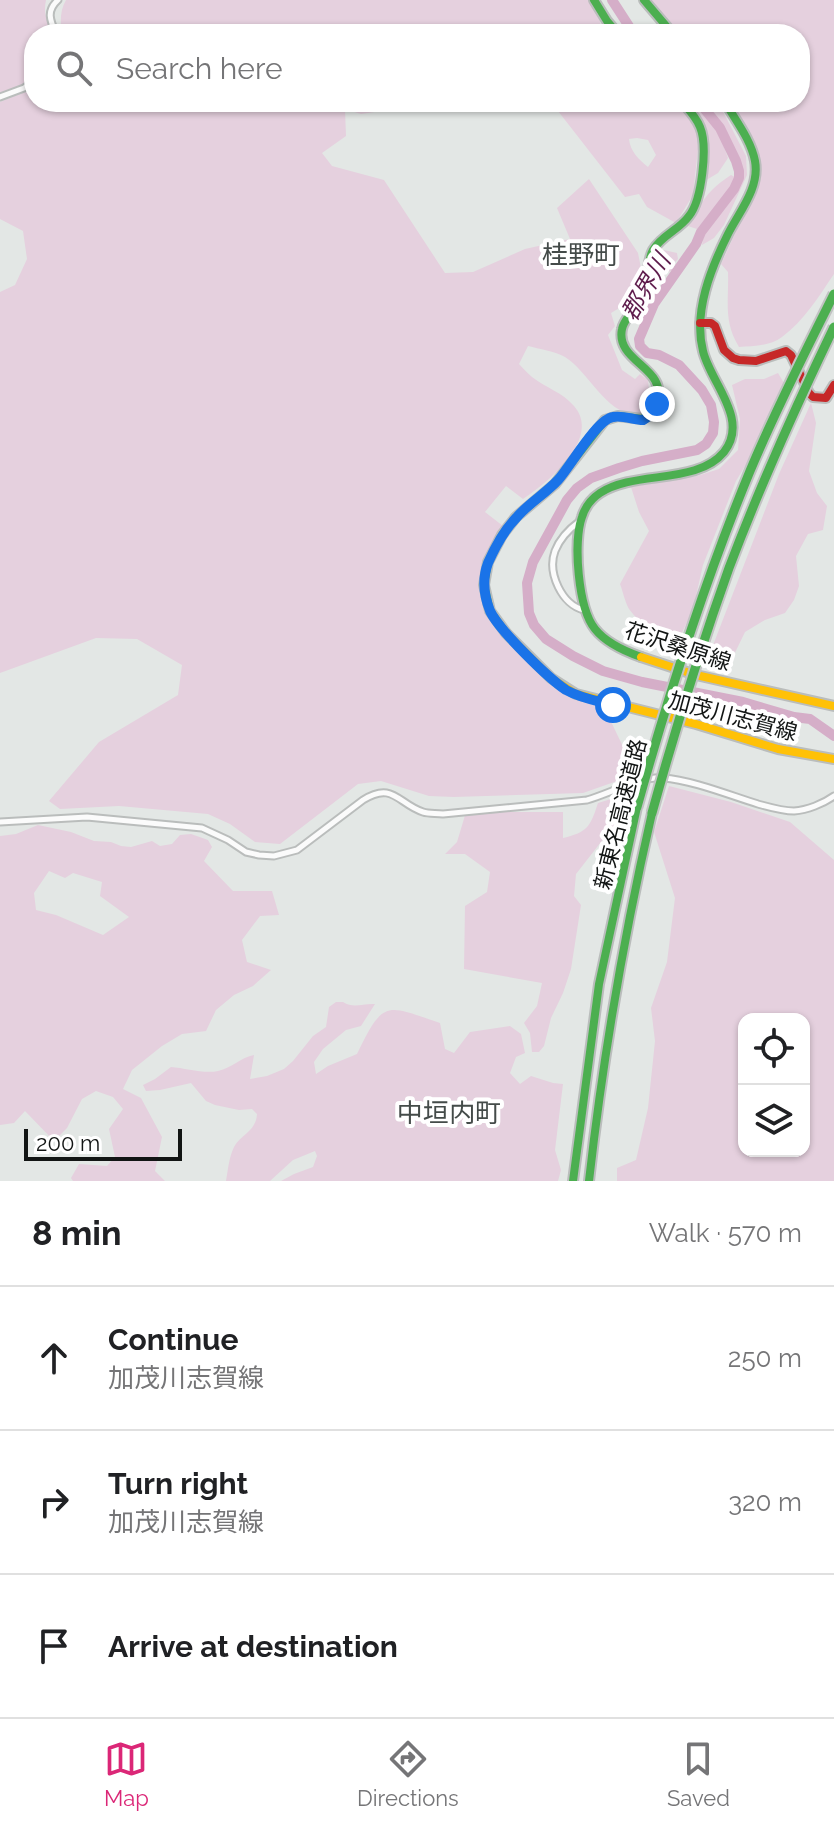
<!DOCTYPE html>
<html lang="en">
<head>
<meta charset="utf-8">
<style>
  body { margin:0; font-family:Raleway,"Noto Sans JP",sans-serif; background:#f6f6f6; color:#202124 }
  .controls { position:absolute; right:24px; bottom:24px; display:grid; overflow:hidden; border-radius:16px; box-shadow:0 2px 6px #0004 }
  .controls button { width:72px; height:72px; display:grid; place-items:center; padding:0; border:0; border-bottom:2px solid #e0e0e0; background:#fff; color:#202124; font:40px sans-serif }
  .scale { position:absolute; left:24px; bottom:20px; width:158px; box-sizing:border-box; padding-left:8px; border:4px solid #121514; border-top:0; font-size:22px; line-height:28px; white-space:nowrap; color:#121514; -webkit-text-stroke:6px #fff; paint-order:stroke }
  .stop { position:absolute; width:24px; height:24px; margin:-18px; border:6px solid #1a73e8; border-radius:50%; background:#fff }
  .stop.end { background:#1a73e8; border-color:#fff; box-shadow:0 2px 8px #0008 }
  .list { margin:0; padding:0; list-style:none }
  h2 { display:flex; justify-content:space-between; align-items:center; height:104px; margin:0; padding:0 32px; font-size:34px }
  h2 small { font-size:26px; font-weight:400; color:#757577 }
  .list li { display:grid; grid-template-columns:52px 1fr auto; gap:24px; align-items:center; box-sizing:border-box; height:144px; padding:0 32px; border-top:2px solid #e0e0e0 }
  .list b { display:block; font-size:30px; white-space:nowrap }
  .list p { margin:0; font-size:26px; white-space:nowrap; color:#757577 }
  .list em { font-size:26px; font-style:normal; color:#757577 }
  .icon { flex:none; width:44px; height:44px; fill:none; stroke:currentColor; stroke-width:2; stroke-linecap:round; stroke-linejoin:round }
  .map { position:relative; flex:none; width:834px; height:1181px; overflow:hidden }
  .search { position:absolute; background:#fff; box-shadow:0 2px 6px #0004; left:24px; right:24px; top:24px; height:88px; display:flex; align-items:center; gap:20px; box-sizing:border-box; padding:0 28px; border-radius:32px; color:#757577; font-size:30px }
  .sheet { height:536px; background:#fff }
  nav { display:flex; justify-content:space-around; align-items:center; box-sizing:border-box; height:112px; border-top:2px solid #e0e0e0; background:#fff; font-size:22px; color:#757577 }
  nav a { display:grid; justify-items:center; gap:4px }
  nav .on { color:#db2777 }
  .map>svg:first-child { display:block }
</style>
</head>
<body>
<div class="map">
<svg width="834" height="1181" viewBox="0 0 834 1181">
  <rect width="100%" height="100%" fill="#e3e7e5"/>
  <!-- green -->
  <path fill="#e5d0de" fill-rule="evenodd" d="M0,0H46C43,14 47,21 53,34H34V78L25,85L0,94Z
    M66,0H590L598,13L603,34H62C60,22 60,10 66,0Z
    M648,0H834V274C819,296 804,321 782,337C770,346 754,346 739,347C723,321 729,301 728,272L721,264L737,229L758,189L759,168L729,102H800V34H680Z
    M34,86V102H421L415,106L361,114L345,109L346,136L322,153L332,166L384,180L445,273L473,272L525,249L570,239L557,208L589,179L638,253L642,273L637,294H632L621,307L611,313L615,326L608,335L622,370L635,379L640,374L648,380L650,401L645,412C610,424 591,373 565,357C555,351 539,349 528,346L519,364C523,368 527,373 532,377C546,388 562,392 574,406C602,438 548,483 523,499L506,486L485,512L503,526L480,572V594L488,617L533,668L553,686L574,699L603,705L628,757L620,780L583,793L454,797L429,796L381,781L358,784L280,844L255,842L230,824L208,814L119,806L60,809L49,801L99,742L178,695L182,665L137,639L96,638L0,673V292L15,285L27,259L23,231L0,219V102L24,92Z
    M551,102H677L693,124L699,140L693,195L676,223L647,207L639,194L625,197ZM637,138L648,140L656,155L648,167C639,160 630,151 629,139Z
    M688,102H695L719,133L728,158L718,173L703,182C705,148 712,130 688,102Z
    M705,102H718L746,156L747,175L724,225L714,238L702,245C706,216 746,199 740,165L716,115Z
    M731,175L735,177L723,202L711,212L697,229L688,226C694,220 695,215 698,209C706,194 717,184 731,175Z
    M659,249L677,253L678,259L673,264L672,271L666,272L653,298L645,304L643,303C648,285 651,268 657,251Z
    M778,373L784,383L751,456L736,481L703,565L693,609L674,650C660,634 641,626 629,609C625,602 623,592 620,584L649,531L639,512L631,487L697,476L719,469L738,450L740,419L732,385L745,379H764Z
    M811,403L816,423L809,471L817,493L827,506L823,530L808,534L796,556L799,586L794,600L785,613L765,620L745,632L728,667L710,653L779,474Z
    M669,786L731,802L790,822L834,860V1181H617V1168L636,1160L648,1108L655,1041L651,1008L667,962L675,898L654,832ZM744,1019H804V1151H744Z
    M611,799L619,819L576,874L574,896L581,905L571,969L563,993L551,1018L544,1046L539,1052H532L530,1033L524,1023L537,1006L542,983L464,969L465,906L487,892L490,872L465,854H445L457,842L466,812H563V838C588,832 590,827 598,803Z
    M38,825L71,832L94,841L111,842L121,846L131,847L152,841L160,846L172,844L180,835L191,834L208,840L212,847L204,861L233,891H272L279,915L260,916L242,940L247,962L271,970L253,986L234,995L216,1010L206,1031L182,1034L162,1046L132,1070L123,1089L141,1098L162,1137L155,1171L165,1181H73L71,1178L79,1164L107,1166L115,1157L109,1129L123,1109L113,1097L96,1091L82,1099L67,1128L54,1141L25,1111L14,1123L0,1125V836L16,834ZM49,871L65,878L73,873L102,882L100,896L129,917L103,935L56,915L36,910L34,893Z
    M336,1002H343C354,1009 363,1003 375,1004L361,1026L346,1030L323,1049L314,1062L316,1074L328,1066L357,1054C384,998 386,1005 440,1023L445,1049L454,1053L470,1032L510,1026L521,1034L525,1053L516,1057L510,1073L520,1084L531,1076L553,1083L563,1084L555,1150L561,1170L558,1181H281L294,1174L313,1167L317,1156L315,1151L293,1160L270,1181H226C228,1170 229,1157 234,1147C241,1134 256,1132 257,1114L252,1109L239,1110L215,1105L206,1101L191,1083L160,1090L146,1091L143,1085L155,1079L171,1067C185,1068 204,1074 218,1071C232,1068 241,1057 254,1055L250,1079L267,1076L284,1069L293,1061L313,1036L326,1027L329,1007Z"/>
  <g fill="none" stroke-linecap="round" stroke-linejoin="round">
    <!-- river -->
    <path stroke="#d5aec8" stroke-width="10" d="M612,0L634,34
      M699,102L720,128L736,161L739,171V178L734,189L701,232L696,244L654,304L639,339L640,346L647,353L659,355L679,365L702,390L711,405L714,422L713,433L706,444L697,450L642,461L619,468L591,478L577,488L567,500L533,562L527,583L529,613L534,625L546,639L573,656L603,671L642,682L743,702L794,717L810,719L834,736"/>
    <!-- street casing -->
    <g stroke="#babdbc" stroke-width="9">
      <path id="street" d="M56,34C50,20 46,11 58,0
        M0,97L24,88L34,81
        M580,521C569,529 560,538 555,551C547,573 562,605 584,610
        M0,822L87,817L202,828L228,840L246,852L259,855L274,856L297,850L363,800C393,781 398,804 423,812C429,814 436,813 443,814L587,800C609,794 641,776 663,778C692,780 729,795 758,804C769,807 782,811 794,811C807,810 823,804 834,796"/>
    </g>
    <!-- fast casing -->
    <g stroke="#babdbc" stroke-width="12">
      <path id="fast" d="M594,0L607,21L618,34
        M644,0L673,34
        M506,633L490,611L484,585L488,562L502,535L516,517L555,484L605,420L618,416L642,419C651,415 655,409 657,401C668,368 615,362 622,329C623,323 628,317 631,313C637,304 642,295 645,285C649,273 647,261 653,250C662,235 679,230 689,216C702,200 708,146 700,127C696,117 689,110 682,102
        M641,657C624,651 606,643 595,629C578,608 573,542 582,517C585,507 591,499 600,493C635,470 697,485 724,452C750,419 710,382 703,351C693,312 711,268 728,234C739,212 760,188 755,161C751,140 736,121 725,102
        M573,1181L599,984L637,807
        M589,1181C603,1057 624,935 652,813"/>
    </g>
    <!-- slow casing -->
    <g stroke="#babdbc" stroke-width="12">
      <path id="slow" d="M506,633L551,678L576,694L696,724L778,749L834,759
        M641,657L696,675L834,706"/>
    </g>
    <!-- jam casing -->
    <g stroke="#babdbc" stroke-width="12">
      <path id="jam" d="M700,323H711L715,326L724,350L733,358L739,360L756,361L786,351L791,355L809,393L813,397L826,398L834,385"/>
    </g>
    <!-- street -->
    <use href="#street" stroke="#fbfbfb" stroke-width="5"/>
    <!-- fast -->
    <use href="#fast" stroke="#4caf50" stroke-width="8"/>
    <!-- slow -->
    <use href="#slow" stroke="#ffc107" stroke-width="8"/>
    <!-- jam -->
    <use href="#jam" stroke="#c62828" stroke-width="8"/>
    <!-- fast-bridge casing -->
    <g stroke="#c1c3c2" stroke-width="13" stroke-linecap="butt">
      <path id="fast-bridge" d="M637,807C669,693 705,580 750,471C775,411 805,352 834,294
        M652,813C675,730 700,649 729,568C760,486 796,406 834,327"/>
    </g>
    <!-- fast-bridge -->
    <use href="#fast-bridge" stroke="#4caf50" stroke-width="9"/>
  </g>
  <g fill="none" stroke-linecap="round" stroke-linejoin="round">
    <!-- route -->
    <path stroke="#1a73e8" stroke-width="10" d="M613,705C597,701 580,698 566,690C548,678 499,630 490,611C484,596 482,579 488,563C495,547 504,530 517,517C529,503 545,494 558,480C570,467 597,419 613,417C623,415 634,420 643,420L649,416L657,404"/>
  </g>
  <g text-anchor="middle" stroke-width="8" stroke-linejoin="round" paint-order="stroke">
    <!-- street labels -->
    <g font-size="22" fill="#121514" stroke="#fff">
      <text transform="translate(678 646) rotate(18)" y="8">花沢桑原線</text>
      <text transform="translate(733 716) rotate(15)" y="8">加茂川志賀線</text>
      <text transform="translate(620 814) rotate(-76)" y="8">新東名高速道路</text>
    </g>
    <!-- water labels -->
    <g font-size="24" font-style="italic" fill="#5e1c4c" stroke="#fff">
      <text transform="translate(646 287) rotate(-60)" y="8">郡界川</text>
    </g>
    <!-- quarter labels -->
    <g font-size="26" fill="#444b49" stroke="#fff">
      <text x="581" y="264">桂野町</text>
      <text x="449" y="1122">中垣内町</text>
    </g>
  </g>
</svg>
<div class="controls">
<button><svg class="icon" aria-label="locate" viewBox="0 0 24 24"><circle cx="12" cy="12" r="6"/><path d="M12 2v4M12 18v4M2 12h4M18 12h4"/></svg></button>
<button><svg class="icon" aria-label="layers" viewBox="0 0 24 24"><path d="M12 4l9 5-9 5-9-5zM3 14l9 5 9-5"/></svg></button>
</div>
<div class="scale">200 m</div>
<div class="stop" style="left:613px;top:705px"></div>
<div class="stop end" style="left:657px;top:404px"></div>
<div class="search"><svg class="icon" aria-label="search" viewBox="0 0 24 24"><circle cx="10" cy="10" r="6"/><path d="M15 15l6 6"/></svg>Search here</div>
</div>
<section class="sheet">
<h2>8 min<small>Walk · 570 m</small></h2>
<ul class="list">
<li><svg class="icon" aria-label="ahead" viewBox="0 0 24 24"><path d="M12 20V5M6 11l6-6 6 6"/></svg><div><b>Continue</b><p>加茂川志賀線</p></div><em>250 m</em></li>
<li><svg class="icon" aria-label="right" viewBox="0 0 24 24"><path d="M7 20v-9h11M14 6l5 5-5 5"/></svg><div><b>Turn right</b><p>加茂川志賀線</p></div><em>320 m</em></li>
<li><svg class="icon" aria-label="arrive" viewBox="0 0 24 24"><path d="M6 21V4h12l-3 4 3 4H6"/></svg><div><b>Arrive at destination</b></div></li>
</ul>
</section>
<nav>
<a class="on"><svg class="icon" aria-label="map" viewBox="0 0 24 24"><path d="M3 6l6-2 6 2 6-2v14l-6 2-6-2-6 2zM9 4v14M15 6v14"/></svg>Map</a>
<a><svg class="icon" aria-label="directions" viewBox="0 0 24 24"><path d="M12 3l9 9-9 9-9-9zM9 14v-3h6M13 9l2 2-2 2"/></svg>Directions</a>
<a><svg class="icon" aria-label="saved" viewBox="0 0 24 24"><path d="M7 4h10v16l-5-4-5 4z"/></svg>Saved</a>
</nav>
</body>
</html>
